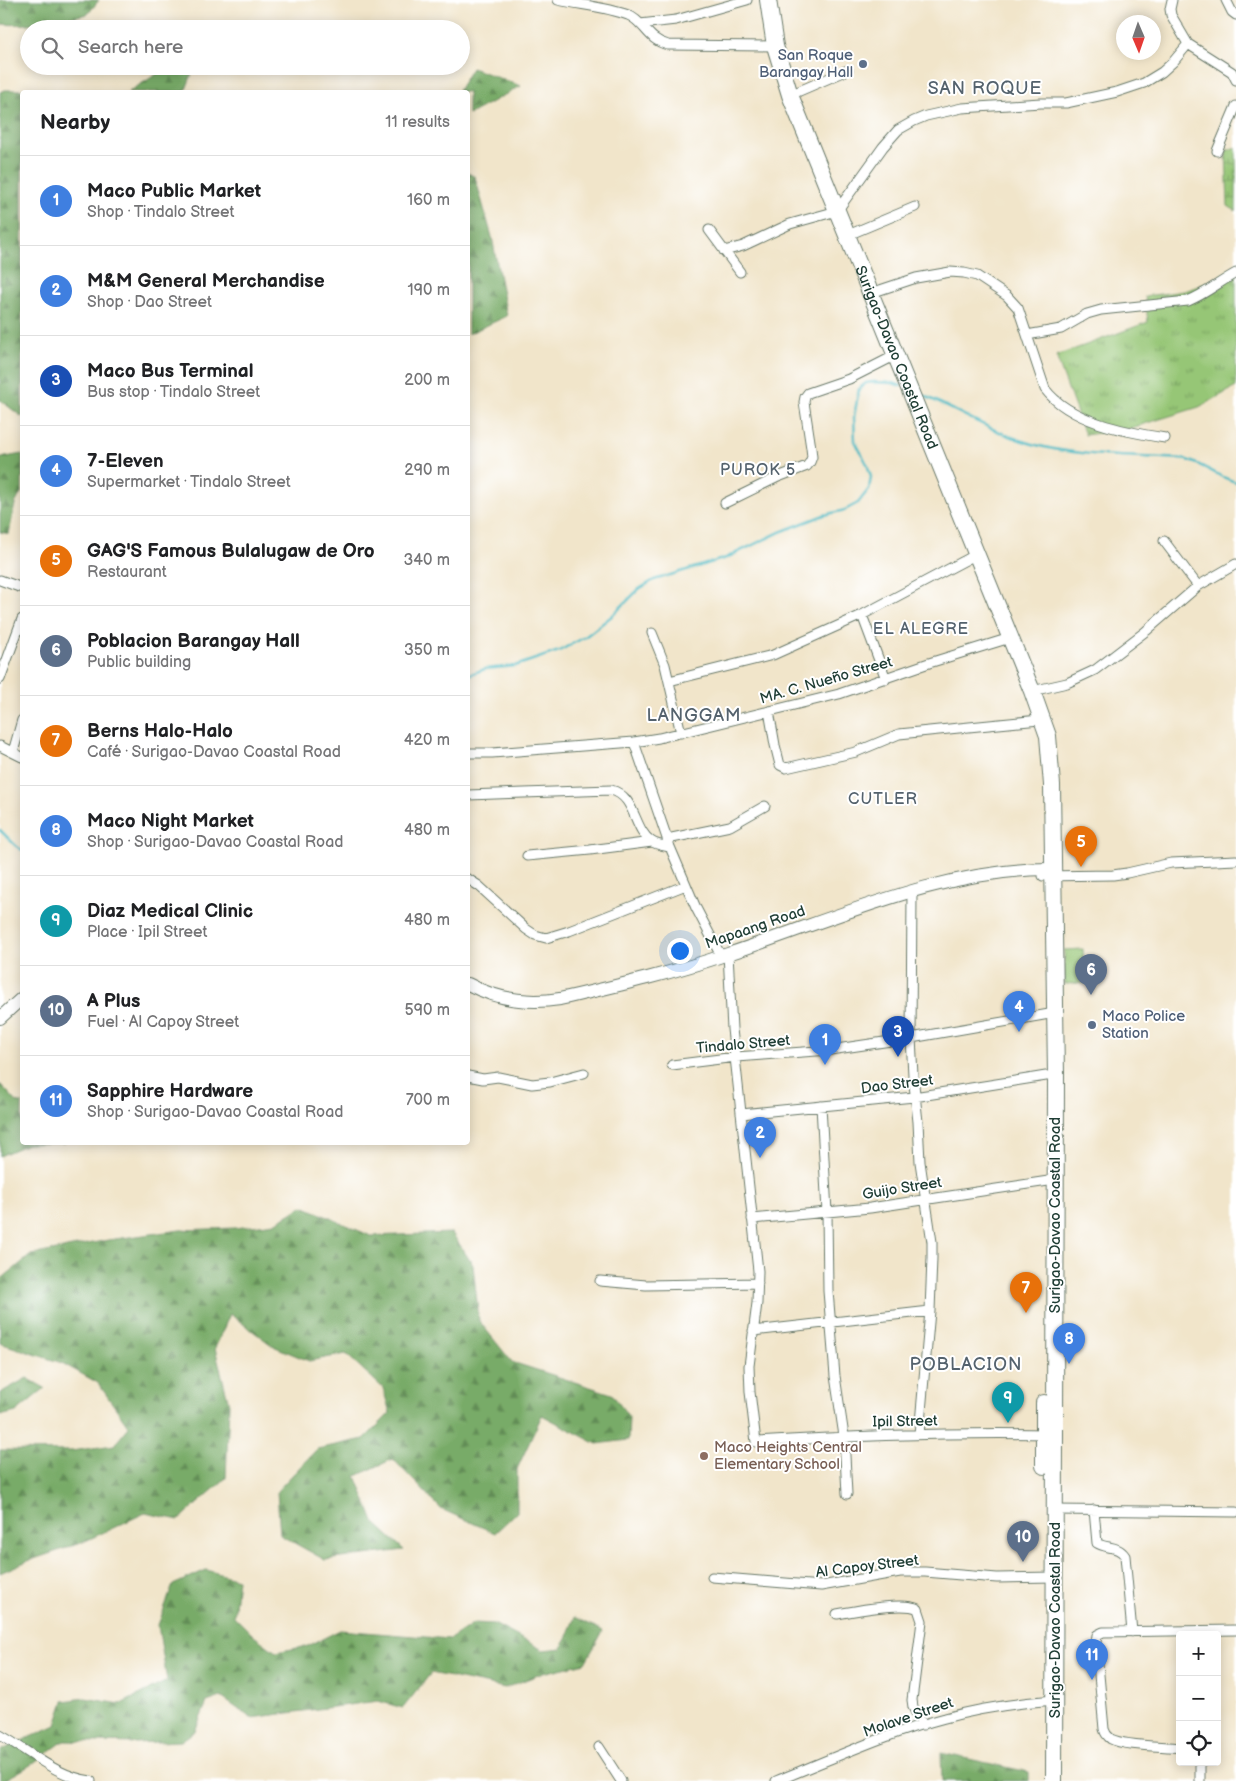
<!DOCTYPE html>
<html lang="en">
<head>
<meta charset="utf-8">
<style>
  body { margin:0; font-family:"Balsamiq Sans",sans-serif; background:#f2f2f2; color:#202124 }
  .controls { position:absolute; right:15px; bottom:15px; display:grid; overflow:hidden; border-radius:5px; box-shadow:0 2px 12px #0003 }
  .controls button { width:45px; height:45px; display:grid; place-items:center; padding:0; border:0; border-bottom:1px solid #e0e0e0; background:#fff; color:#202124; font:25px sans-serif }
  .compass { position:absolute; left:1116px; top:15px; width:45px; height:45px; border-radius:50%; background:#fff; box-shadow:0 2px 12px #0003; rotate:178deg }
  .you { position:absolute; left:679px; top:950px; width:18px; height:18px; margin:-12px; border:4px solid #fff; border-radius:50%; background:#1a73e8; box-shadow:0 0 0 8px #1a73e833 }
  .badge { display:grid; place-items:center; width:32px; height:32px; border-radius:50%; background:#111827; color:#fff; font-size:16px; font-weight:700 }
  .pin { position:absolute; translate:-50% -41px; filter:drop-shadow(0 1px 2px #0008) }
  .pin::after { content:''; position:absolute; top:26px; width:18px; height:15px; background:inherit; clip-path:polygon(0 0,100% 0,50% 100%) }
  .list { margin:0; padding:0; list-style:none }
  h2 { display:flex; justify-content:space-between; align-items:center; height:65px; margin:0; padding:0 20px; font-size:21px }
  h2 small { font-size:16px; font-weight:400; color:#757577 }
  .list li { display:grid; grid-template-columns:32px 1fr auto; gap:15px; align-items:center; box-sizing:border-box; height:90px; padding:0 20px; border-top:1px solid #e0e0e0 }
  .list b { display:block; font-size:19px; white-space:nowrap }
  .list p { margin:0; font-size:16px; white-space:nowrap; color:#757577 }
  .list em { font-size:16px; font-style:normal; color:#757577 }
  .icon { flex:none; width:28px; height:28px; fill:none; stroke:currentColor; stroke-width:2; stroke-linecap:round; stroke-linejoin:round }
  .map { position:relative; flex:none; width:1236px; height:1781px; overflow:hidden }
  .search { position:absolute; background:#fff; box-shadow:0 2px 12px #0003; left:20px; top:20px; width:450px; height:55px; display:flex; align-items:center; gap:12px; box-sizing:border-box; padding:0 18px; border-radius:28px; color:#757577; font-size:19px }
  .panel { position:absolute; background:#fff; box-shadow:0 2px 12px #0003; left:20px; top:90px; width:450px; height:1055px; border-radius:5px }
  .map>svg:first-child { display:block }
</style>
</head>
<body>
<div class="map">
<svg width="1236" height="1781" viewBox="0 0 1236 1781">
  <defs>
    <pattern id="grass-tufts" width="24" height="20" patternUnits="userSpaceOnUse" patternTransform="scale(1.25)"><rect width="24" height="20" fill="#96c676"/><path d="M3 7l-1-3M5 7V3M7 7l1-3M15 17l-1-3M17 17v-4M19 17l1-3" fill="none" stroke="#7aa262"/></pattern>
    <pattern id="forest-firs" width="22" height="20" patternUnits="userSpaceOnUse" patternTransform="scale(1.25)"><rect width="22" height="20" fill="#78ab67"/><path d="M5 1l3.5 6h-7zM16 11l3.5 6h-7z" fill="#628c56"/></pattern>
    <pattern id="wetland-marsh" width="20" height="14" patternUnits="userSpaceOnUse" patternTransform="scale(1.25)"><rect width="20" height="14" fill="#96c676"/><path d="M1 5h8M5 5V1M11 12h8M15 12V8" fill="none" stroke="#7aa262"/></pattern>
  </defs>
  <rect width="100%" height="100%" fill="#fff"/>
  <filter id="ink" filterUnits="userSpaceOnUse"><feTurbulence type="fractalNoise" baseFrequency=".02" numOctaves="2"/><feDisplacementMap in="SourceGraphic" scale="10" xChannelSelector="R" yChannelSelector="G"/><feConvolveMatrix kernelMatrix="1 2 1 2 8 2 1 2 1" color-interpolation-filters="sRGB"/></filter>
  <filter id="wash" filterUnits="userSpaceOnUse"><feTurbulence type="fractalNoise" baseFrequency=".0096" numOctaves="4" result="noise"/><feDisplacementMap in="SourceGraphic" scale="20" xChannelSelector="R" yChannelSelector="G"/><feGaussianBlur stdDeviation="1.12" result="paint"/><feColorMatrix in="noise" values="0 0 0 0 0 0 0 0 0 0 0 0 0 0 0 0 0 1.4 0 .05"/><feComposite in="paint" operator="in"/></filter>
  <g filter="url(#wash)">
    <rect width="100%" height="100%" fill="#f1e5ca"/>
    <!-- grass -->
    <path fill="url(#grass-tufts)" stroke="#5a8255" d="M1236,271V387L1199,407L1128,429L1085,435L1056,356L1148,322L1145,296L1185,291Z"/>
    <!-- forest -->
    <path fill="url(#forest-firs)" stroke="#4c744e" d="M0,0H99L88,14C60,19 29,27 0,24Z
      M170,66H195L185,92H128Z
      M472,68L521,86L468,115V92H457Z
      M5,90H30L34,92H22V417L0,400V92Z
      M468,173L475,177L492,237L507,316L468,334Z
      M22,454V491L15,504L9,534L0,532V458Z
      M0,1084L18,1103H22V1142L64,1143L27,1144L0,1156Z
      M303,1206L371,1236L452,1233L473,1265L479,1321L512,1362L612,1394L629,1417L628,1440L597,1444L542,1415L517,1469V1512L495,1533L441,1509L393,1459L356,1476L374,1522L404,1550L325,1560L280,1535L277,1491L317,1449L364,1439L390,1413L383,1388L346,1354L309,1361L273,1346L230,1314L215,1348L229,1404L226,1478L179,1520L145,1513L81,1543L25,1562L0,1573V1450L71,1451L114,1445L129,1427L98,1383L62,1363L0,1343V1280L31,1255L108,1240L180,1230L235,1228L275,1223Z
      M27,1378L45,1388L16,1412L0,1416V1393Z
      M206,1570L238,1579L234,1616L254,1636L276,1652L308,1646L340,1630L450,1639L474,1623L494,1624L543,1650L562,1648L575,1617L603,1631L585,1663L543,1673L505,1688L431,1673L403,1708L378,1701L251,1718L221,1697L207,1702L195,1731L181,1741L134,1743L64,1741L29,1766L3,1781H0V1751L56,1725L64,1701L85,1698L121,1704L167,1681L158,1625L173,1585Z
      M941,1753L1029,1772V1781H942Z"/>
    <!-- wetland -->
    <path fill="url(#wetland-marsh)" stroke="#5a8255" d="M1236,147V211L1228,206L1226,151Z"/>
    <!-- pitch -->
    <path fill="#96c676" stroke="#5a8255" d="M1083,949L1085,983L1065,984L1064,950Z"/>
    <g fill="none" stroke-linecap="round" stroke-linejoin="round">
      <!-- stream -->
      <path stroke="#4bb9c3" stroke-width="2.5" d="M918,393C955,409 990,431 1029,443C1074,457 1135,456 1183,459C1202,463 1217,477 1236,482
        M468,675L485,669L515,666L559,651L585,637L613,615L639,589L654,580L726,558L780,532L824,515L845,510L858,503L869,489L871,477L867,464L855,441L854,417L859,389L866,383L873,382L893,383L901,386
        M0,830L16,846L22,850"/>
    </g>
  </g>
  <g filter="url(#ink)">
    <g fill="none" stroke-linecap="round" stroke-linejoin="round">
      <!-- street casing -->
      <g stroke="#687868" stroke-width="11">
        <path id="street" d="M558,0C580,5 607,7 628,15C645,22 647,40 668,45L775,46
          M1172,0L1170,9L1171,15L1188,44L1232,72L1236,80
          M1226,0L1232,12L1236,15
          M640,24L676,20L747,0
          M790,95L848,70
          M1217,151L1236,106
          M709,230L740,272
          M848,235L915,207
          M724,251L743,246L790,224L837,211L883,147L898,130L914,121L926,116L962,108L1041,103H1066L1117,92L1144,83L1162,72L1173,62L1188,44
          M871,293L916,278L950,272L964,273L977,276L1007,296L1018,308L1045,389C1070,422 1126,432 1165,438
          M1027,335L1061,329L1087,314L1101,310L1188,301C1206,294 1219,282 1236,273
          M725,503L778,477L807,466L810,462L812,457L811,448L804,402L805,397L808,393L849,379L896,355
          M1164,541L1198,586
          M0,580L22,588
          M652,633L665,665L681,733
          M0,679L22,619
          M886,679L862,615L977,554
          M669,681L773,655L862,615
          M1032,691L1067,683L1095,670L1146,631L1198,586L1236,564
          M769,711L775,745L780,765L786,768L856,752L899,734L1039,720
          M634,742L670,847L696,908L721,956
          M0,746L22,757
          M13,752L22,720
          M468,753H492L634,742L659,738L839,694L929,663L1010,638
          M468,795L611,790C636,796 633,829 651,841C656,845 665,846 670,847
          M667,839L730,826L765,806
          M527,856L590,850L652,842
          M1043,876L1113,875L1127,873L1171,863L1236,860
          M468,879L479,886L526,929L535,935L546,938L569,931L686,885
          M912,892L911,1038L913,1075L918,1122L920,1162L932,1242V1258L930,1311L919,1434
          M728,954L732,1029L758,1271L757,1303L749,1366L750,1392L756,1442C853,1436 950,1432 1048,1434
          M672,1065L736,1057L830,1050L911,1038L1055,1013
          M468,1076L483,1079L498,1077L532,1084L550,1082L584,1073
          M821,1106L827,1212L828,1291L835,1376L844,1436L847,1494
          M741,1114L914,1097L1046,1076H1056
          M752,1219L870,1208L1055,1180
          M600,1281L646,1285L758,1283
          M753,1331L930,1311
          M1055,1510L1236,1512
          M1094,1510L1097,1543C1106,1549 1118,1545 1125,1556L1132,1632
          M712,1577L821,1586L900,1572H925L997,1578L1055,1577
          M837,1614C854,1611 905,1601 918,1609L922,1621L921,1629L912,1700L913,1707L923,1725
          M0,1735C30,1751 55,1776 91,1781
          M599,1747L621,1781
          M1180,1748C1163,1746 1124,1746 1111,1739C1107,1736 1105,1733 1104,1729L1096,1642L1097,1635L1103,1632L1236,1630
          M776,1781C832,1759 887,1733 945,1718C980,1708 1017,1703 1054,1700
          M1200,1781V1762"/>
      </g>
      <!-- secondary casing -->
      <g stroke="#687868" stroke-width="14">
        <path id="secondary" d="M468,984C496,999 528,1004 560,999C616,986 673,973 728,954C832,920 942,868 1053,869
          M0,1018L22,998"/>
      </g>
      <!-- highway casing -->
      <g stroke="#687868" stroke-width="18">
        <g id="highway">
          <path id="s1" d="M768,0L775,46L790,95L1032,691L1048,736L1052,785L1056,1076L1054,1781"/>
          <path d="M1044,1403V1466"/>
        </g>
      </g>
      <!-- street -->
      <use href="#street" stroke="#fff" stroke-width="9"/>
      <!-- secondary -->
      <use href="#secondary" stroke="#fff" stroke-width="12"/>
      <!-- highway -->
      <use href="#highway" stroke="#fff" stroke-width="16"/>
    </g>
  </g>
  <!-- markers -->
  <g fill="#5c6f8a" stroke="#fff" stroke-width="2">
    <circle cx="863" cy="64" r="5"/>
    <circle cx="1092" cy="1025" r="5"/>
  </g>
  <circle fill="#8d6e63" stroke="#fff" stroke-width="2" cx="704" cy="1456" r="5"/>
  <g text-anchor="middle" stroke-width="4" stroke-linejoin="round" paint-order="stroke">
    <!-- service labels -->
    <g font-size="15" fill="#4e5e75" stroke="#fff" text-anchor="end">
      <text x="853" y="60">San Roque<tspan x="853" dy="17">Barangay Hall</tspan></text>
      <text x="1102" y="1021" text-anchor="start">Maco Police<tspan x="1102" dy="17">Station</tspan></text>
    </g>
    <!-- street labels -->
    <g font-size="15" fill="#1f3d34" stroke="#fff">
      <text dy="5" stroke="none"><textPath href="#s1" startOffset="381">Surigao-Davao Coastal Road</textPath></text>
      <text transform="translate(826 680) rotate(-16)" y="5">MA. C. Nueño Street</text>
      <text transform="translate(755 927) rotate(-19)" y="5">Mapaang Road</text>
      <text transform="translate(743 1044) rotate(-5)" y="5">Tindalo Street</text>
      <text transform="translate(897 1084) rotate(-7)" y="5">Dao Street</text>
      <text transform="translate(902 1188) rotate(-9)" y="5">Guijo Street</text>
      <text transform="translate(1055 1215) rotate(-90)" y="5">Surigao-Davao Coastal Road</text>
      <text transform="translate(905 1421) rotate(-1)" y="5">Ipil Street</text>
      <text transform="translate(867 1566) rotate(-7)" y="5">Al Capoy Street</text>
      <text transform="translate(1055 1620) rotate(-90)" y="5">Surigao-Davao Coastal Road</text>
      <text transform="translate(908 1717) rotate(-19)" y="5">Molave Street</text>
    </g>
    <!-- education labels -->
    <g font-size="15" fill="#785e54" stroke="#fff" text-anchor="start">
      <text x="714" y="1452">Maco Heights Central<tspan x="714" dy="17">Elementary School</tspan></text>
    </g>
    <!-- neighbourhood labels -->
    <g font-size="16" letter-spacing="1" fill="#54626d" stroke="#fff">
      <text x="758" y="475">PUROK 5</text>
      <text x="921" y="634">EL ALEGRE</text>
      <text x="883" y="804">CUTLER</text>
    </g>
    <!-- quarter labels -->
    <g font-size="18" letter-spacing="1" fill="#54626d" stroke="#fff">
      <text x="985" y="94">SAN ROQUE</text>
      <text x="694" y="721">LANGGAM</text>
      <text x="966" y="1370">POBLACION</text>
    </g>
  </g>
</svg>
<div class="controls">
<button>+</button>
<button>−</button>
<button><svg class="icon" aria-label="locate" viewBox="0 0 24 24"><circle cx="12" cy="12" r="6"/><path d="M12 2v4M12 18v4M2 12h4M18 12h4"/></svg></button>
</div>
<svg class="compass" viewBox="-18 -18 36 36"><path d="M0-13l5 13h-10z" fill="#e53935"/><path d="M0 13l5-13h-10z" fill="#757577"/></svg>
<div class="you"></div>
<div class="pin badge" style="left:825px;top:1065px;background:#3f7fe0">1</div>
<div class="pin badge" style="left:760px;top:1158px;background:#3f7fe0">2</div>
<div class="pin badge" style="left:898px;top:1057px;background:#1a4fb4">3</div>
<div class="pin badge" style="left:1019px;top:1032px;background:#3f7fe0">4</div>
<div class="pin badge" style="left:1081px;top:867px;background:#e8710a">5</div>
<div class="pin badge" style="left:1091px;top:995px;background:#5c6f8a">6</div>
<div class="pin badge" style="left:1026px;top:1313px;background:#e8710a">7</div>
<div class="pin badge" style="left:1069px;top:1364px;background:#3f7fe0">8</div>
<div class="pin badge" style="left:1008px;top:1423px;background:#0f9aa8">9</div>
<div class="pin badge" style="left:1023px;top:1562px;background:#5c6f8a">10</div>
<div class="pin badge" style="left:1092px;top:1680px;background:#3f7fe0">11</div>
<div class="search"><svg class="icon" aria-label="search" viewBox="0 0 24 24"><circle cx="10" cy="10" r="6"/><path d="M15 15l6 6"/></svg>Search here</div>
<section class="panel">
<h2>Nearby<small>11 results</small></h2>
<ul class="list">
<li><span class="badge" style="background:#3f7fe0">1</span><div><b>Maco Public Market</b><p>Shop · Tindalo Street</p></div><em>160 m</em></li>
<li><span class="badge" style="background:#3f7fe0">2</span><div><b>M&amp;M General Merchandise</b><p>Shop · Dao Street</p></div><em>190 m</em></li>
<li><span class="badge" style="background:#1a4fb4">3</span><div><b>Maco Bus Terminal</b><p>Bus stop · Tindalo Street</p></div><em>200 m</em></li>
<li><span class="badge" style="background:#3f7fe0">4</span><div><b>7-Eleven</b><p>Supermarket · Tindalo Street</p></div><em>290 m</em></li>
<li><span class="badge" style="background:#e8710a">5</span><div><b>GAG'S Famous Bulalugaw de Oro</b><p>Restaurant</p></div><em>340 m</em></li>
<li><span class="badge" style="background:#5c6f8a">6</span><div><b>Poblacion Barangay Hall</b><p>Public building</p></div><em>350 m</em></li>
<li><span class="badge" style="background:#e8710a">7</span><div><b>Berns Halo-Halo</b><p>Café · Surigao-Davao Coastal Road</p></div><em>420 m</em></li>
<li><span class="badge" style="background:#3f7fe0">8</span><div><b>Maco Night Market</b><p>Shop · Surigao-Davao Coastal Road</p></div><em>480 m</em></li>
<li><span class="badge" style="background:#0f9aa8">9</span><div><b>Diaz Medical Clinic</b><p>Place · Ipil Street</p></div><em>480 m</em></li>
<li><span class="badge" style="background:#5c6f8a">10</span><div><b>A Plus</b><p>Fuel · Al Capoy Street</p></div><em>590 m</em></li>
<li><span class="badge" style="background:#3f7fe0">11</span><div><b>Sapphire Hardware</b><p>Shop · Surigao-Davao Coastal Road</p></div><em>700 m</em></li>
</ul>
</section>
</div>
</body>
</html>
